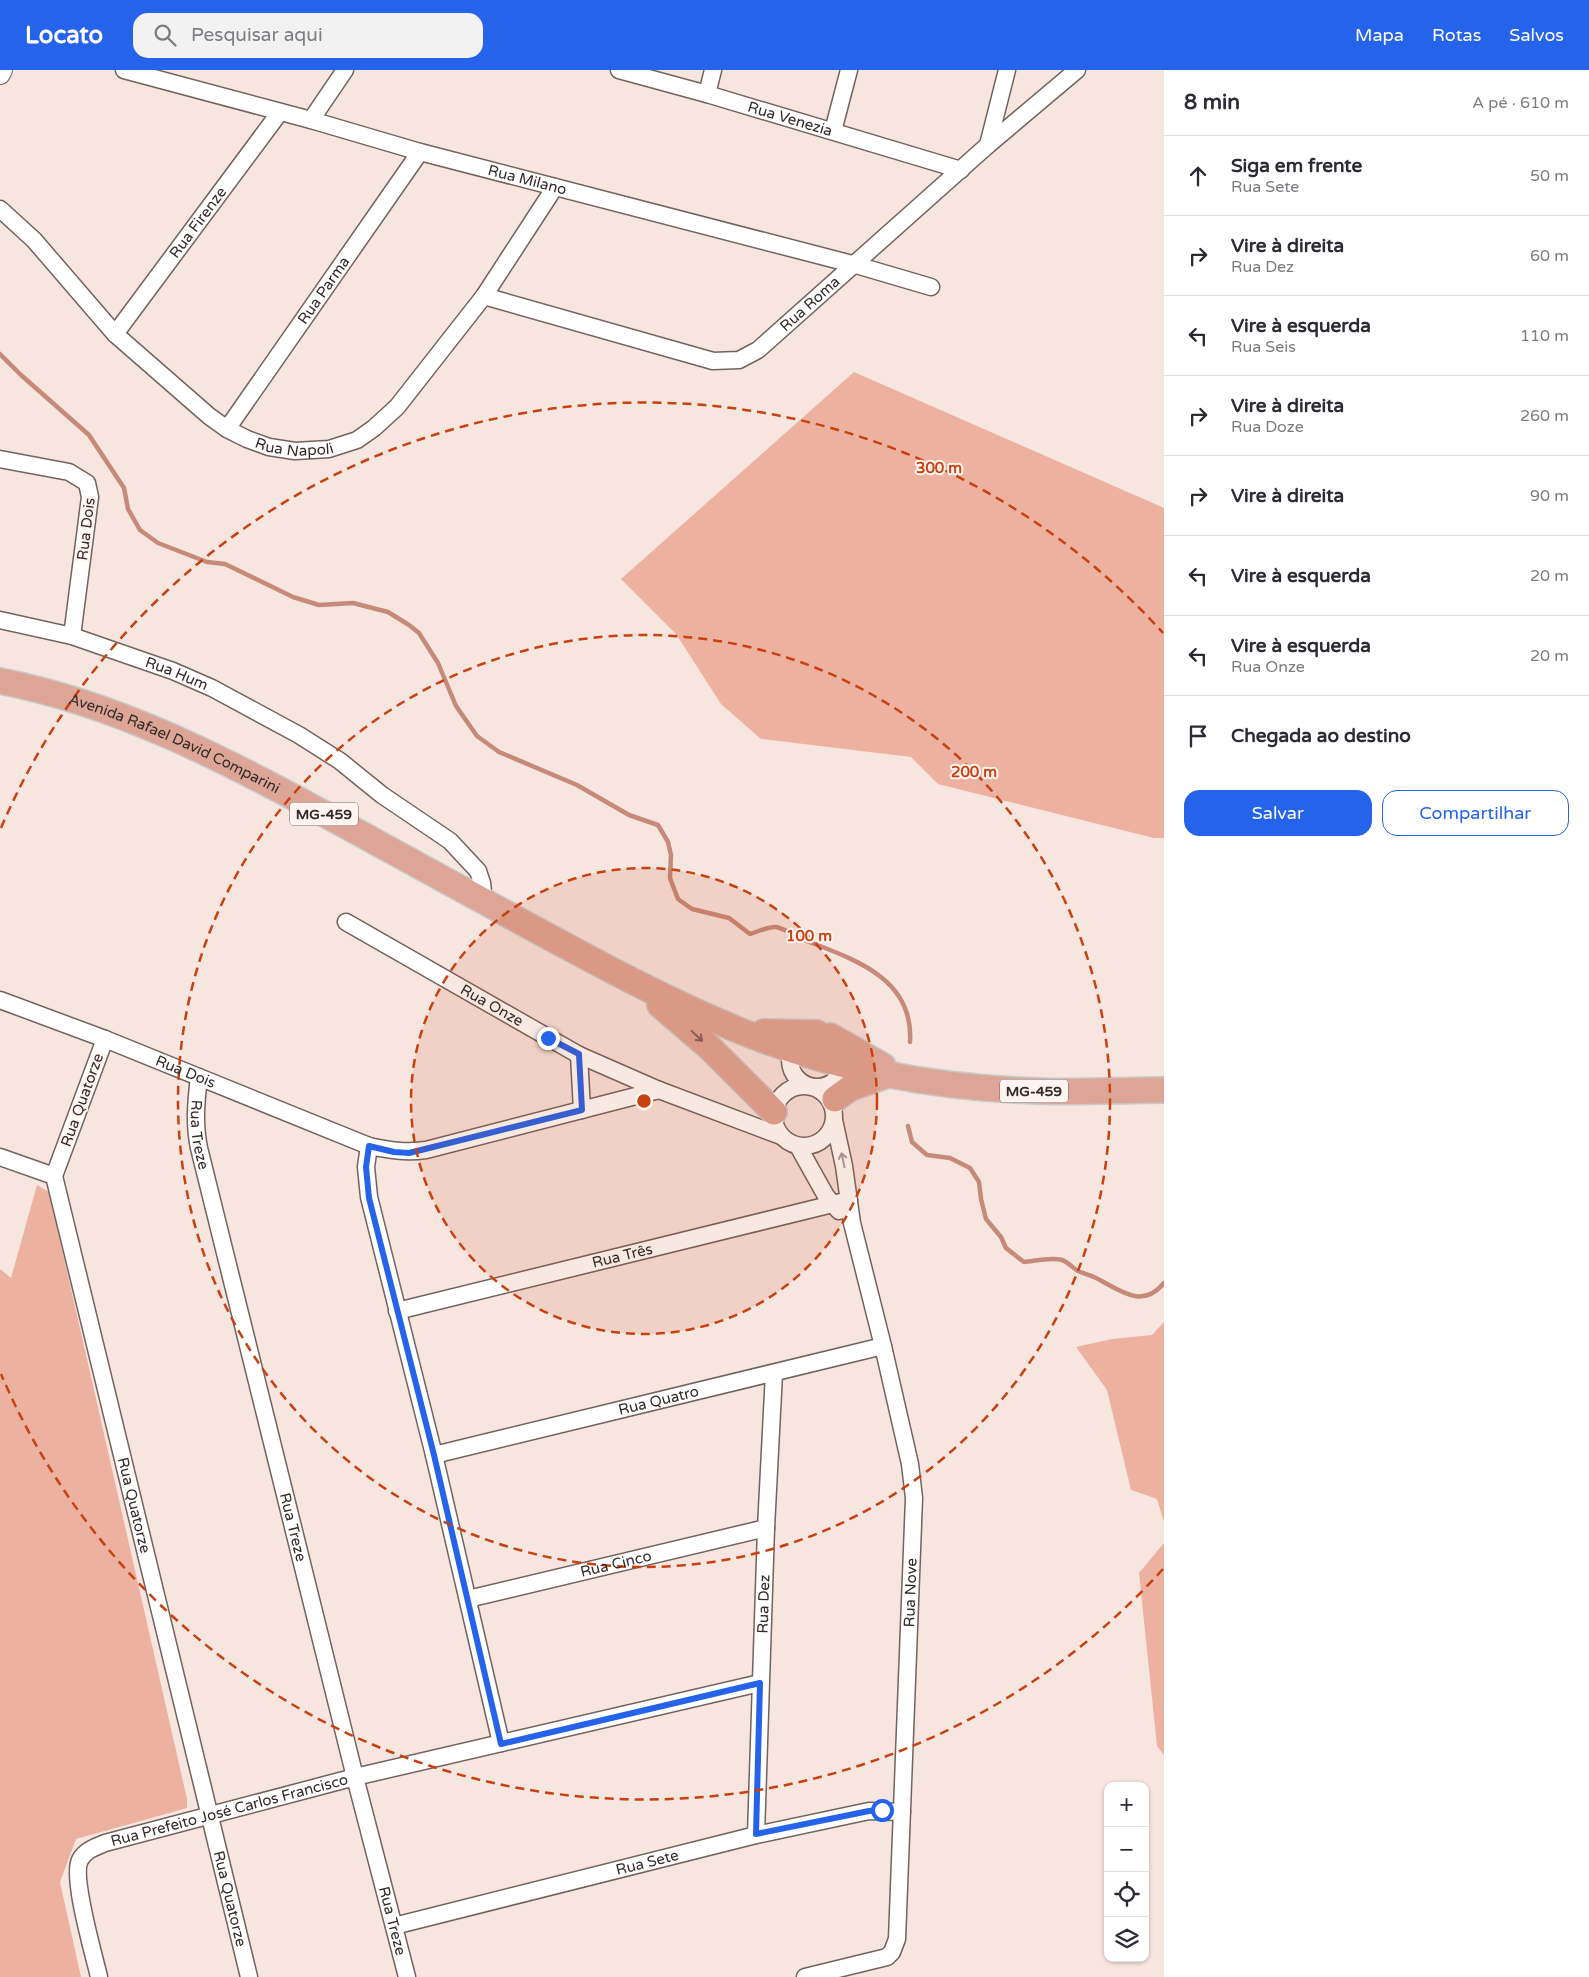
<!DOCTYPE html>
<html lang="pt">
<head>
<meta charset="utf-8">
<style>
  body { margin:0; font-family:"Varela Round",sans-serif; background:#f2f2f3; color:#2b2b33 }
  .controls { position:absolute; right:15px; bottom:15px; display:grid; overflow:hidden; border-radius:10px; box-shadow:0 1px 4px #0004 }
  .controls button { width:45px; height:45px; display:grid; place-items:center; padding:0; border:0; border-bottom:1px solid #e1e1e2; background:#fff; color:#2b2b33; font:25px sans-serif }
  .stop { position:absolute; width:15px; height:15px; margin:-11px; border:4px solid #2563eb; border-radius:50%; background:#fff }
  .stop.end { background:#2563eb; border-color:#fff; box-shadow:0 1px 5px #0008 }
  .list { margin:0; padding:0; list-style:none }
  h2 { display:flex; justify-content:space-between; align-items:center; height:65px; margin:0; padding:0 20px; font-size:21px }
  h2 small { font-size:16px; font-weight:400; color:#7c7c81 }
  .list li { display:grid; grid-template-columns:32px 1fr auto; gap:15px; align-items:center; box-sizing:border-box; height:80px; padding:0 20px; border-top:1px solid #e1e1e2 }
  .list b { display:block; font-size:19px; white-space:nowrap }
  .list p { margin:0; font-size:16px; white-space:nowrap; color:#7c7c81 }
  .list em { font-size:16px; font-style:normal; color:#7c7c81 }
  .actions { display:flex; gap:10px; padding:15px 20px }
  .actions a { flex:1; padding:11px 0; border:1px solid #2563eb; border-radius:15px; text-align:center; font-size:18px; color:#2563eb }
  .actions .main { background:#2563eb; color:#fff }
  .icon { flex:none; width:28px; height:28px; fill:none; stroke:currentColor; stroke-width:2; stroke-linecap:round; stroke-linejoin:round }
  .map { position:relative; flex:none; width:1164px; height:1907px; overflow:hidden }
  header { display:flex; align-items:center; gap:30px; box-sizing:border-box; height:70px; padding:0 25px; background:#2563eb; color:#fff }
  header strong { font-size:24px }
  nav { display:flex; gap:28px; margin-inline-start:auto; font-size:18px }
  .search { width:350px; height:45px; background:#f2f2f3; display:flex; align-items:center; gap:12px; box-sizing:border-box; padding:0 18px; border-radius:15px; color:#7c7c81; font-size:19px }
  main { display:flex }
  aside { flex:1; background:#fff }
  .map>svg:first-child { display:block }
</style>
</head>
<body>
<header>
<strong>Locato</strong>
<div class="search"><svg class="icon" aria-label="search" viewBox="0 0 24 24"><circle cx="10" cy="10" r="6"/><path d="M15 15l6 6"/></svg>Pesquisar aqui</div>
<nav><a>Mapa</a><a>Rotas</a><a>Salvos</a></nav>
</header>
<main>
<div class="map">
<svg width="1164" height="1907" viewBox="0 0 1164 1907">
  <rect width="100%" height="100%" fill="#f7e5df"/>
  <!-- green -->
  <path fill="#edb1a0" d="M854,302L1164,438V768H1154L938,714L911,687L761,669L721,634L676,564L621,509Z
    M37,1115L49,1122L187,1729V1738L76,1769L60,1812L81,1907H0V1199L11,1208Z
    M1164,1252V1452L1157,1429L1131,1420L1107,1320L1076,1277L1112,1269L1152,1265Z
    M1164,1473V1685L1157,1676L1139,1503Z"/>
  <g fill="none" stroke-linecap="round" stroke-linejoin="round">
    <!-- stream -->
    <path stroke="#c68a79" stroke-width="4.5" d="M0,284L21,305L89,365L124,418L128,439L140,460L158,473L207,492L225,494L293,527L319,535L353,533L388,542L409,555L419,563L438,593L456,636L477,666L499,682L577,715L629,745L658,755L668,772L671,785L670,808L678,829L692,839L729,848L750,864C757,862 769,856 776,857C786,859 797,867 807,871C856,890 914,909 910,972
      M908,1056L912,1072L927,1085L950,1088L970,1098L979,1112L981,1129L986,1149L1001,1167L1006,1178L1024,1192C1035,1191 1051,1187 1062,1190C1068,1192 1073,1198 1078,1201C1084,1204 1091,1205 1096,1208C1120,1220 1142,1240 1164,1213"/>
    <!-- minor casing -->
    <g stroke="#72635f" stroke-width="19">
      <g id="minor">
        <path id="s1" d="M124,0L311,50L420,82L856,195L931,217"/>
        <path id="s2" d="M619,0L707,24L961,100"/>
        <path d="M707,24L713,0"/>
        <path d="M311,50L345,0"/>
        <path d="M833,61L849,0"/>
        <path d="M988,75L1007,0"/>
        <path id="s3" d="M0,139L34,170L115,264L209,346L227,359L247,369L269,377L295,381L329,379L357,370L374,358L397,337L484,226L555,117"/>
        <path id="s4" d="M484,226L713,291L739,290L758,280L988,75L1077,0"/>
        <path id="s5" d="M115,264L280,42"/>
        <path id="s6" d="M227,359L420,82"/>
        <path d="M0,389L69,402L87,413L90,427L72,566"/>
        <path id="s7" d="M0,550L72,566L173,601L212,618L299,665L340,691L382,725L450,771L478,801L482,813L484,831"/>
        <path id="s8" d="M346,852L579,985L659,1020L781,1066"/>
        <path id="s9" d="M0,930L105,969L369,1076C389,1080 405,1083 426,1080L659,1020"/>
        <circle cx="817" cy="990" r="27"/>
        <path id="s10" d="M105,969L54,1106L249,1907"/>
        <path d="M579,985L582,1040"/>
        <path id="s11" d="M199,1007C196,1032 194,1054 199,1078L355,1707L407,1907"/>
        <circle cx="804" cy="1046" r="30"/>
        <path d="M369,1076L366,1097L369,1127L434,1385L501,1673"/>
        <path d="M798,1076L826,1126L839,1141"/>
        <path d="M0,1087L54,1106"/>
        <path id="s12" d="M397,1241L849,1130"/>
        <path id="s13" d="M434,1385L883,1276"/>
        <path id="s14" d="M468,1529L766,1458"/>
        <path id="s15" d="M756,1765L766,1458L774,1303"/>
        <path id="s16" d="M394,1856L756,1765L869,1741L902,1742"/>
        <path id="s17" d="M99,1907C94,1885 71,1807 80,1790C85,1780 96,1777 105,1773L355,1707L760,1613"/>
        <path id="s18" d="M805,1907L887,1887L892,1882L897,1869L914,1428L910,1394L883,1276L852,1153L844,1096L834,1050"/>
      </g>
    </g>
    <!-- tertiary casing -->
    <g stroke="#72635f" stroke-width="22">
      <path id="tertiary" d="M0,4L2,0"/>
    </g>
    <!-- primary casing -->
    <g stroke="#c9c8c7" stroke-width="28">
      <g id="primary">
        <path id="s19" d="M0,611C118,634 226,690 330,747C397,784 463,820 529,856C599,894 669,932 743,962C838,1000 937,1018 1038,1021C1080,1023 1122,1020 1164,1020"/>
        <path d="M660,935L709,977L774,1042"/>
        <path d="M764,962L817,963"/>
        <path d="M830,966L883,996"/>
        <path d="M835,1029L850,1018L885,1006"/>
      </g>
    </g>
    <!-- minor -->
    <use href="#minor" stroke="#fff" stroke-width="16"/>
    <!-- tertiary -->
    <use href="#tertiary" stroke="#fff" stroke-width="20"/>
    <!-- primary -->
    <use href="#primary" stroke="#dda595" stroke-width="25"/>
  </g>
  <!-- one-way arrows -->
  <defs><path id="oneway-shaft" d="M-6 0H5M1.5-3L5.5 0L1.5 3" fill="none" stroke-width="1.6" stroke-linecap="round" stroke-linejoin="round" transform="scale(1.25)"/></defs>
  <use stroke="#7e6159" href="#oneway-shaft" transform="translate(697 966) rotate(43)"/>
  <use stroke="#a29f9e" href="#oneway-shaft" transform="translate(843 1090) rotate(-102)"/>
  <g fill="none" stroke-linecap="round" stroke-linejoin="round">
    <!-- route -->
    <path stroke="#2563eb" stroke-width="6" d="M548,968L579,984L582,1040L409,1083L394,1082L369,1076L366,1097L369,1128L434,1385L501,1674L760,1613L756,1764L869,1741L882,1740"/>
  </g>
  <!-- distance rings -->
  <circle cx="644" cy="1031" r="233" fill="#c84111" fill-opacity=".12"/>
  <g fill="none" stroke="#c84111" stroke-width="2.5" stroke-dasharray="9 6">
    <circle cx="644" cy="1031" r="233"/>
    <circle cx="644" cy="1031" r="466"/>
    <path d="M1163 1499A699 699 0 0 1 1 1304M1 758A699 699 0 0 1 1163 563"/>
  </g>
  <g text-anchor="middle" stroke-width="4" stroke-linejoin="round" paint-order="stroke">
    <!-- shield labels -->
    <g fill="#fff4f0" stroke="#6f6764" stroke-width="1">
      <rect x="290" y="732.5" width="68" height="23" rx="4"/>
      <rect x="1000" y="1009.5" width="68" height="23" rx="4"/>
    </g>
    <g font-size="14" font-weight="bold" fill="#312a28">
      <text x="324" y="749">MG-459</text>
      <text x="1034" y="1026">MG-459</text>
    </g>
    <!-- street labels -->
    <g font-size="15" fill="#312a28" stroke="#fff4f0">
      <text dy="5" stroke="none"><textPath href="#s2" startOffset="178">Rua Venezia</textPath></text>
      <text dy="5" stroke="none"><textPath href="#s1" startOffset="418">Rua Milano</textPath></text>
      <text dy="5" stroke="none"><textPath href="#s5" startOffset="139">Rua Firenze</textPath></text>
      <text dy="5" stroke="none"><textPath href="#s6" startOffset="169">Rua Parma</textPath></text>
      <text dy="5" stroke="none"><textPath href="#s4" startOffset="355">Rua Roma</textPath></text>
      <text dy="5" stroke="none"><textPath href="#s3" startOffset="388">Rua Napoli</textPath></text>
      <text transform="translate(86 459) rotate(-83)" y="5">Rua Dois</text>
      <text dy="5" stroke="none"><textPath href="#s7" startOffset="185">Rua Hum</textPath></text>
      <text dy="5" stroke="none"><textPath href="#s19" startOffset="186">Avenida Rafael David Comparini</textPath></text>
      <text dy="5" stroke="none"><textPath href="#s8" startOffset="168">Rua Onze</textPath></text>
      <text dy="5" stroke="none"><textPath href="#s9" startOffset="199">Rua Dois</textPath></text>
      <text transform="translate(82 1030) rotate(-70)" y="5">Rua Quatorze</text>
      <text dy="5" stroke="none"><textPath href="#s11" startOffset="58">Rua Treze</textPath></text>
      <text dy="5" stroke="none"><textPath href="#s12" startOffset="232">Rua Três</textPath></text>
      <text dy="5" stroke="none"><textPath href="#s13" startOffset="231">Rua Quatro</textPath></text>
      <text dy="5" stroke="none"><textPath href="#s10" startOffset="485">Rua Quatorze</textPath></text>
      <text dy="5" stroke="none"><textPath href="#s11" startOffset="462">Rua Treze</textPath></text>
      <text dy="5" stroke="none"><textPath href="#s14" startOffset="152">Rua Cinco</textPath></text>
      <text dy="5" stroke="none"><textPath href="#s18" startOffset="452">Rua Nove</textPath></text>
      <text dy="5" stroke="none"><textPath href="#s15" startOffset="231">Rua Dez</textPath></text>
      <text dy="5" stroke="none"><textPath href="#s17" startOffset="279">Rua Prefeito José Carlos Francisco</textPath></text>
      <text dy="5" stroke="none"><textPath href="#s16" startOffset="261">Rua Sete</textPath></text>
      <text dy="5" stroke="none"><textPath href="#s10" startOffset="890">Rua Quatorze</textPath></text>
      <text dy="5" stroke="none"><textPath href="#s11" startOffset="868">Rua Treze</textPath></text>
    </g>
  </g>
  <circle cx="644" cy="1031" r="8" fill="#c84111" stroke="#fff4f0" stroke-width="2.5"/>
  <g font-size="15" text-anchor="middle" font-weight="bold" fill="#c84111" stroke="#fff4f0" stroke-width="4" stroke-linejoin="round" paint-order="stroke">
    <text x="939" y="403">300 m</text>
    <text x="974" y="707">200 m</text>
    <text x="809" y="871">100 m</text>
  </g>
</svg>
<div class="controls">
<button>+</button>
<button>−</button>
<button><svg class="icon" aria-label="locate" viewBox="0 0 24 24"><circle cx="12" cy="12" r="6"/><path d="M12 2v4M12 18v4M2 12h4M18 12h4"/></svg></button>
<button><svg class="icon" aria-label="layers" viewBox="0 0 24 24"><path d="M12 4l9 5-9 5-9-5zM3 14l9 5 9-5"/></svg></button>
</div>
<div class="stop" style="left:882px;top:1740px"></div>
<div class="stop end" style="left:548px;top:968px"></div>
</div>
<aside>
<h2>8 min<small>A pé · 610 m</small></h2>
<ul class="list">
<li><svg class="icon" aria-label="ahead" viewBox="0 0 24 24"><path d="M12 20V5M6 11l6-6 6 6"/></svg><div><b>Siga em frente</b><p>Rua Sete</p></div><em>50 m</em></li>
<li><svg class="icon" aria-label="right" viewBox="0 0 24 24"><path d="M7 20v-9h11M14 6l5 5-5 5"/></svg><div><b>Vire à direita</b><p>Rua Dez</p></div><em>60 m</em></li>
<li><svg class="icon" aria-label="left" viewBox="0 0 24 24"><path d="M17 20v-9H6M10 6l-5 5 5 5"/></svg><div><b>Vire à esquerda</b><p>Rua Seis</p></div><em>110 m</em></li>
<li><svg class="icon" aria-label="right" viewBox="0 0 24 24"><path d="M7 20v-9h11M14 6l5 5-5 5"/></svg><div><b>Vire à direita</b><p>Rua Doze</p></div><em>260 m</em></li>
<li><svg class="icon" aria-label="right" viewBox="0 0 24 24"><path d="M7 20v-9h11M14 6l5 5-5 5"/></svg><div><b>Vire à direita</b></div><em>90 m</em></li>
<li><svg class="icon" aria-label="left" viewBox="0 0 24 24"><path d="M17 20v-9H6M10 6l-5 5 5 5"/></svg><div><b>Vire à esquerda</b></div><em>20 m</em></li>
<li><svg class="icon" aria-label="left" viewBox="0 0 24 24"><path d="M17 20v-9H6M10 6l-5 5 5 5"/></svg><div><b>Vire à esquerda</b><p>Rua Onze</p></div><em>20 m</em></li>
<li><svg class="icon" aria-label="arrive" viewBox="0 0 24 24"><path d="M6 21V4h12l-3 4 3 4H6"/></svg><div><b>Chegada ao destino</b></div></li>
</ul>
<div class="actions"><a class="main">Salvar</a><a>Compartilhar</a></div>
</aside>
</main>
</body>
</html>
